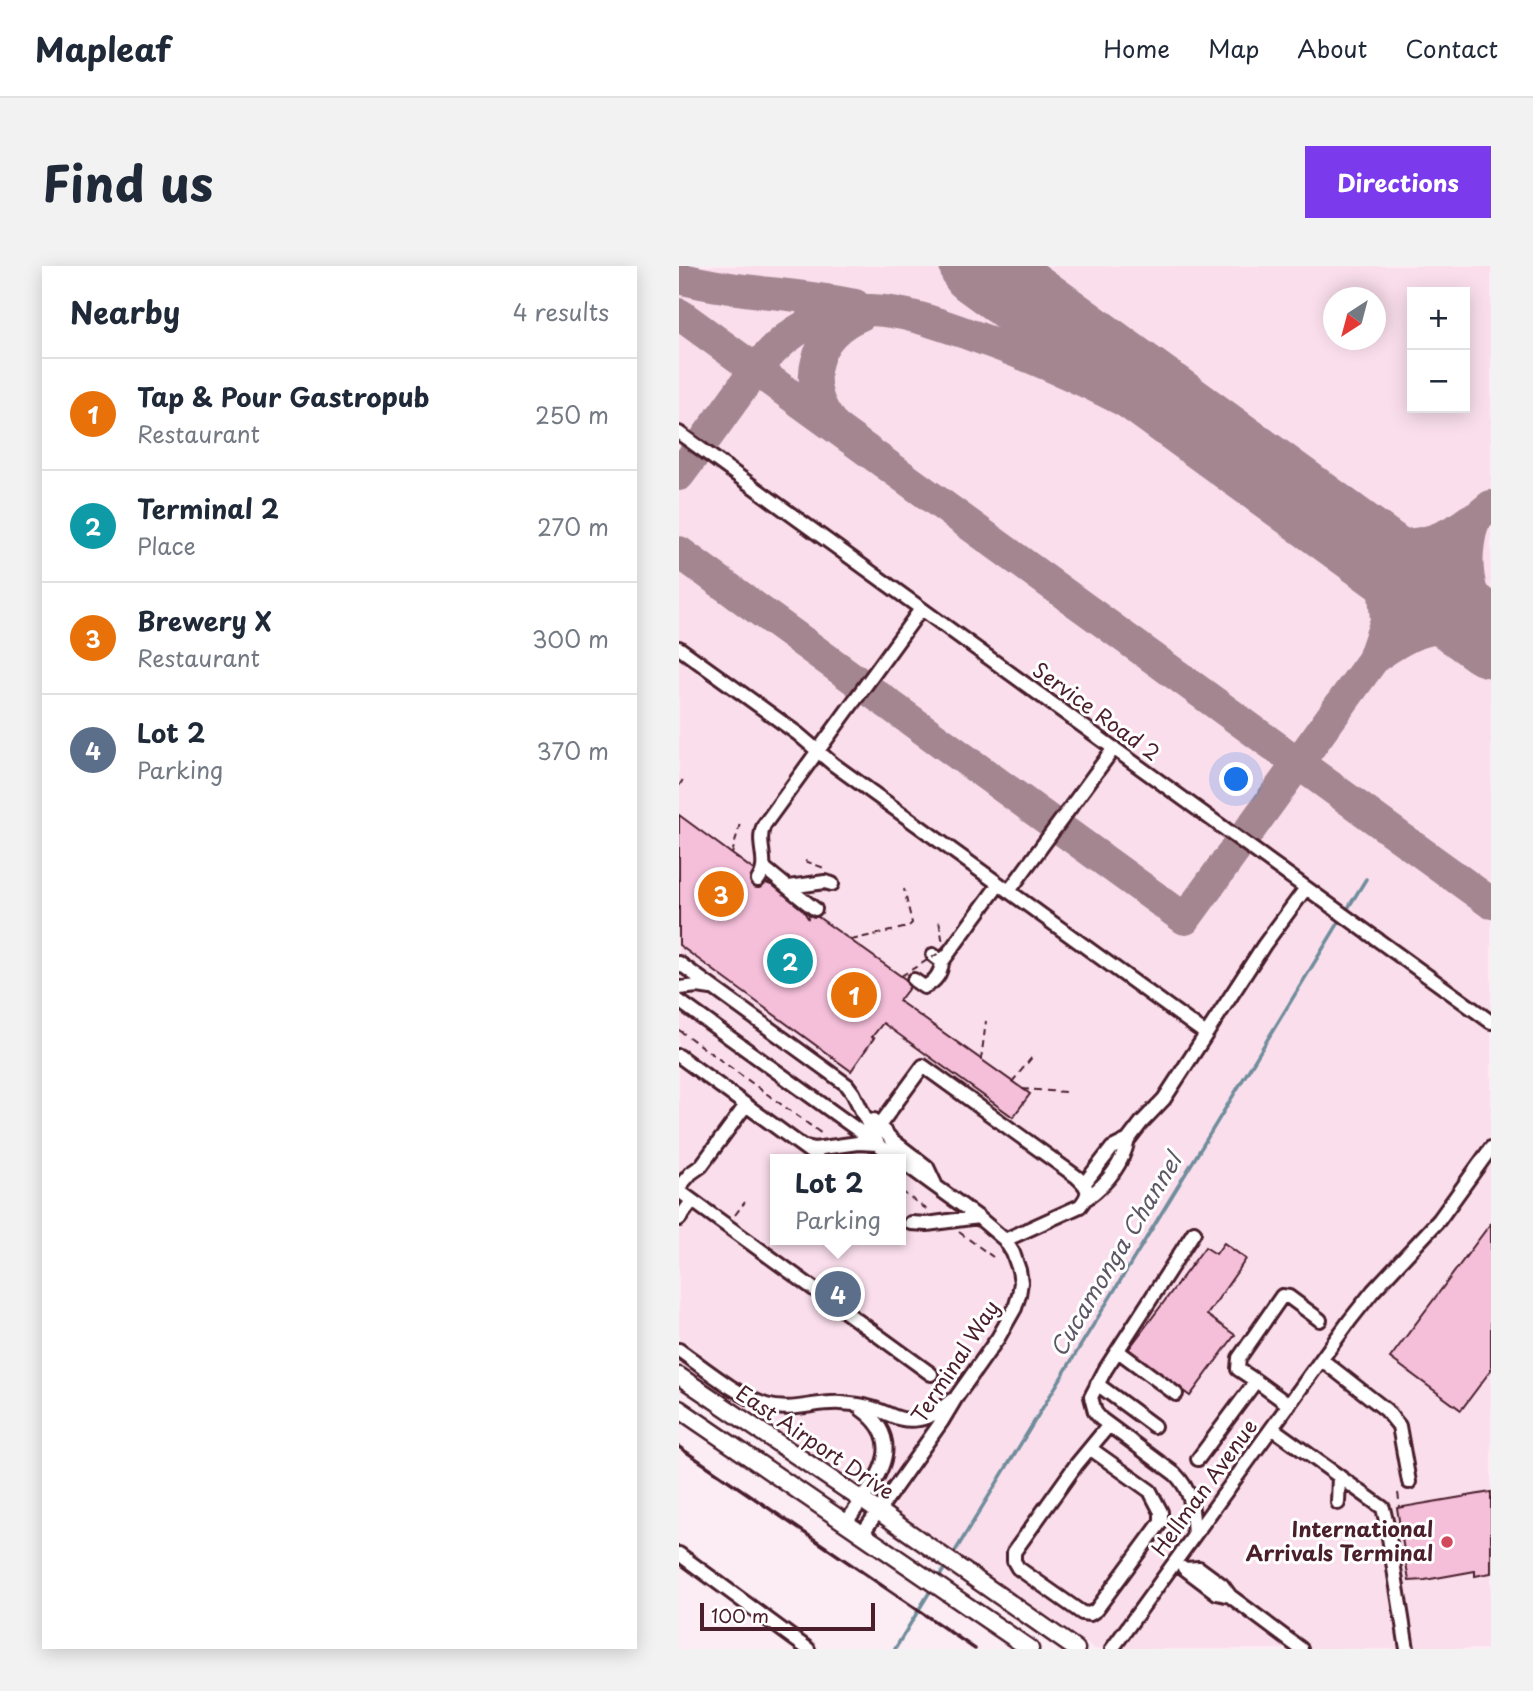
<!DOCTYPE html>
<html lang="en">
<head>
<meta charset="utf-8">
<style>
  body { margin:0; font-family:"Playpen Sans",sans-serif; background:#f2f2f3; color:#1f2937 }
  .controls { position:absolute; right:21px; top:21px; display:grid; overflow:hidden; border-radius:0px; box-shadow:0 4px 18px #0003 }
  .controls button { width:63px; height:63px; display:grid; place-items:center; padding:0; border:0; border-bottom:2px solid #e0e1e3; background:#fff; color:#1f2937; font:35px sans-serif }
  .compass { position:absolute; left:644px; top:21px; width:63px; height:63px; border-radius:50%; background:#fff; box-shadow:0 4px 18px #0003; rotate:216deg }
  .scale { position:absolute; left:21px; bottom:18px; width:175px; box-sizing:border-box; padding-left:7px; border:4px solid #4a1f2b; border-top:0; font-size:19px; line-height:24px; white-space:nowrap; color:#4a1f2b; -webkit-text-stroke:5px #fff; paint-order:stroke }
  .you { position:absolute; left:558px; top:514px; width:24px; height:24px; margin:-18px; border:5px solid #fff; border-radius:50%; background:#1a73e8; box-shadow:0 0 0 10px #1a73e833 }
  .badge { display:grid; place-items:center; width:46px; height:46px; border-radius:50%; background:#7c3aed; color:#fff; font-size:23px; font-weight:700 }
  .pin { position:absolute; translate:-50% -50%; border:4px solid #fff; box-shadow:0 2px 7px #0006 }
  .popup { position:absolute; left:91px; top:888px; width:136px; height:91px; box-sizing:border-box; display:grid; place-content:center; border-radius:0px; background:#fff; filter:drop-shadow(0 2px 5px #0005); font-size:23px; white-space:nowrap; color:#747a83 }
  .popup b { font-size:26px; color:#1f2937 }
  .popup::after { content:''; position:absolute; left:50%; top:100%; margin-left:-14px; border:14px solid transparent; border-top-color:#fff }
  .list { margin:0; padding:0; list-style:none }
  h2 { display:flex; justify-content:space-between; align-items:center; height:91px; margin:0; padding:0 28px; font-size:30px }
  h2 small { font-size:23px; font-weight:400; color:#747a83 }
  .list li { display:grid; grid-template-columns:46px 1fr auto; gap:21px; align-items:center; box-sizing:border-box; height:112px; padding:0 28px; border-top:2px solid #e0e1e3 }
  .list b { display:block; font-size:26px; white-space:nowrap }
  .list p { margin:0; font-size:23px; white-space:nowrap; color:#747a83 }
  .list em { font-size:23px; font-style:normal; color:#747a83 }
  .map { position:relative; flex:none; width:812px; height:1383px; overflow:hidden; border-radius:0px }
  header { display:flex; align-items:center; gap:42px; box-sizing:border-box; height:98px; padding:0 35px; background:#fff; border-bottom:2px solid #e0e1e3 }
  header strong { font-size:33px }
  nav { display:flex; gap:38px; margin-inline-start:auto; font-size:24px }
  .intro { display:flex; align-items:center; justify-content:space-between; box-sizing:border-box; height:168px; padding:0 42px }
  h1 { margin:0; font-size:49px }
  .button { padding:18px 32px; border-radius:0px; background:#7c3aed; color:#fff; font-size:24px; font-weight:700 }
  main { display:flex; gap:42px; padding:0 42px }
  aside { flex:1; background:#fff; border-radius:0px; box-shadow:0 4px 18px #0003 }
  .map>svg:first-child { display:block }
</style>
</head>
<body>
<header>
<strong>Mapleaf</strong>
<nav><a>Home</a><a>Map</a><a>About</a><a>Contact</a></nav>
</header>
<div class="intro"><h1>Find us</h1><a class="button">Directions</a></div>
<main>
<aside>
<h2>Nearby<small>4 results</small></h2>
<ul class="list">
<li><span class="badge" style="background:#e8710a">1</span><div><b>Tap &amp; Pour Gastropub</b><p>Restaurant</p></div><em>250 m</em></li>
<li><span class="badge" style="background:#0f9aa8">2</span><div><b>Terminal 2</b><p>Place</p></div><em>270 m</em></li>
<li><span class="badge" style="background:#e8710a">3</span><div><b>Brewery X</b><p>Restaurant</p></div><em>300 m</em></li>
<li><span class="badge" style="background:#5c6f8a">4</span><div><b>Lot 2</b><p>Parking</p></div><em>370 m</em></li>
</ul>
</aside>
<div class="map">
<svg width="812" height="1383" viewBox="0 0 812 1383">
  <rect width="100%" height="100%" fill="#fcecf4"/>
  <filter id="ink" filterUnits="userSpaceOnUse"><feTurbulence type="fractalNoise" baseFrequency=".0143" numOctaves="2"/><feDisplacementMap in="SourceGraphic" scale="14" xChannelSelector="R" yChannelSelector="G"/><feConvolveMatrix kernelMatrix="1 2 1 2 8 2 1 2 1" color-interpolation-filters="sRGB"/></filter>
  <g filter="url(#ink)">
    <!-- built -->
    <path fill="#fadeec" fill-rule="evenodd" d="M0,0H812V1383H416L0,1099ZM733,26H786V142H733ZM654,32H696V74H654ZM96,893H222V974H96Z"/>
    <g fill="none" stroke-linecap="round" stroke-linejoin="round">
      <!-- stream -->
      <path stroke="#708d9c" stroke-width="3.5" d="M666,647L687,613
        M272,1292L662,653
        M259,1313L268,1298
        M216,1383L253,1322"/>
      <!-- taxiway -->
      <path stroke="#a38690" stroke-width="32" d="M0,12C58,27 118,27 176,39
        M0,48L812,637
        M153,157C121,119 135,67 182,49
        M0,209C18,185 35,161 53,136C74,107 93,78 126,60C146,49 169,43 192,44C229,45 266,60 300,72C429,117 546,189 661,262C710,283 747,288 791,254
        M794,258C783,296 789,333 812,364
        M664,266L691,294L705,325L707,355L694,393C736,362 762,352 812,376
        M0,286L506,653L796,253L812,240"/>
      <!-- runway -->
      <path stroke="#a38690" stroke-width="79" d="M300,0L812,372"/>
    </g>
    <!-- building -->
    <path fill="#f5bfda" stroke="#4a1f2b" stroke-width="2" d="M0,549L80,608L84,616L100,622L120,638L129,652L132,646L233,718L220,735L351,828L334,851L204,757L193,771L195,772L172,805L0,679Z
      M812,957V1104L782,1144L711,1092Z
      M545,977L567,993L528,1049L556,1069L511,1130L449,1084L526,981L537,988Z
      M812,1226V1307L796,1310V1305L746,1314L730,1315L718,1242Z"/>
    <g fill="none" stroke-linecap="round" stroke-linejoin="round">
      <!-- minor casing -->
      <g stroke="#4a1f2b" stroke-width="18">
        <path id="minor" d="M0,167L812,756
          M0,382L119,468L154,498L527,768
          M85,602C103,616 118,630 136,643
          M79,614C92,597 76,578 85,559L242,343
          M110,621L146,616L153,618
          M330,625L435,482
          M263,696L320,618
          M0,697L168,819L174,827L199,878
          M235,714L245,721C256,716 262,708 263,696L254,689
          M0,722L19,720L32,722
          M0,735L219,893
          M0,790L138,891
          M195,854L213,874L248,901L256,918
          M200,860L244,800L398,911C410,922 412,927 401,940L326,974
          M449,874L462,857L485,833L585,679L627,622
          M127,881L136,883L179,877L198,878
          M405,918L433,882L449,874C443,899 429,917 408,932
          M0,921L12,907L22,900L67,839
          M0,925L252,1108
          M0,953L13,935
          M232,957L248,958L299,951
          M515,966L426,1104L412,1131L416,1146L422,1153L496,1208C515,1227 513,1245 515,1269
          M0,1084C25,1102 59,1130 87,1139C112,1147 137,1135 162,1137C171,1138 180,1138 189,1141C208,1145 218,1157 240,1153C254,1151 263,1142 273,1134
          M439,1085L497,1128
          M643,1094L707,1144L720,1160L730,1216
          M577,1115L559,1103L560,1092L603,1030L610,1031L641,1054
          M418,1118L475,1160
          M593,1162L704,1242L708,1259L728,1383
          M412,1183L471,1225L482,1246V1256L417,1344L411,1348L403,1347L339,1302L335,1295V1286L397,1199L430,1159
          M519,1193L577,1115L610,1139
          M659,1237L660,1210
          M167,1257C191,1220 234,1180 182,1143
          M183,1268L263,1155L278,1130L319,1072L336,1042L340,1029L342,1016L340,1004L334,987L326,974L299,951L222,895
          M0,1288L129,1383
          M505,1302L538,1327L551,1330
          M506,1303L520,1302L543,1319L551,1330L622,1383
          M433,1383L671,1054L694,1025L760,954L812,882"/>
      </g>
      <!-- major casing -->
      <g stroke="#4a1f2b" stroke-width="21">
        <path id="major" d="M0,1110L199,1245L397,1383
          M0,1143L351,1383"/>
      </g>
      <!-- path -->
      <path stroke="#4a1f2b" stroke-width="2" stroke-dasharray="7 5" stroke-linecap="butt" d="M0,520L5,512
        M53,588L61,557
        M126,595L148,603
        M172,674L229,661L233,657L225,623
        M0,764L143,868
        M302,794L307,755
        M333,816L354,790
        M343,823L386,826
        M222,925L250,945
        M56,949L66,936
        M280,966L314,991
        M719,1227L721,1241
        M636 1267a7 7 0 1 1 14 0a7 7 0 1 1-14 0Z
        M651,1267L697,1260"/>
      <!-- minor -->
      <use href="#minor" stroke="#fff" stroke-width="12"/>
      <!-- major -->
      <use href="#major" stroke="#fff" stroke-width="16"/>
      <!-- rail -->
      <path stroke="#4a1f2b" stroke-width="3.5" d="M0,1181L296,1383"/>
      <!-- path-bridge -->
      <path stroke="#4a1f2b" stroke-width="2" stroke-dasharray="7 5" stroke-linecap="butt" d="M222,710L265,684L260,654"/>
    </g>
  </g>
  <!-- markers -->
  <circle fill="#d1495b" stroke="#fff" stroke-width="2.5" cx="768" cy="1276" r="7"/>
  <g text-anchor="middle" stroke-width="6" stroke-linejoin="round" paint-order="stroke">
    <!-- street labels -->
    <g font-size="21" fill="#4a1f2b" stroke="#fff">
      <text transform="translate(417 446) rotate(36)" y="7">Service Road 2</text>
      <text transform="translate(277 1096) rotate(-57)" y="7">Terminal Way</text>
      <text transform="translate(136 1177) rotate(34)" y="7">East Airport Drive</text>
      <text transform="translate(526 1222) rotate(-54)" y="7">Hellman Avenue</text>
    </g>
    <!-- poi labels -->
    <g font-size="21" font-weight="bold" fill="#4a1f2b" stroke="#fff" text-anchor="end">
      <text x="754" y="1271">International<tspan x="754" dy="24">Arrivals Terminal</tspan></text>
    </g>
    <!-- water labels -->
    <g font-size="23" font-style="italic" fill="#5d5664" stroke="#fff">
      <text transform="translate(437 989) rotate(-59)" y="8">Cucamonga Channel</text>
    </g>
  </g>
</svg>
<div class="controls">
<button>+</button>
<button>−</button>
</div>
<svg class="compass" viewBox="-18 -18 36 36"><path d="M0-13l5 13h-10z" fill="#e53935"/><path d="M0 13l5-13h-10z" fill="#747a83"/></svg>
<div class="scale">100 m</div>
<div class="you"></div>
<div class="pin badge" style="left:175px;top:729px;background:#e8710a">1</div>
<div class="pin badge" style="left:111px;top:695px;background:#0f9aa8">2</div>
<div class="pin badge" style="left:42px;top:628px;background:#e8710a">3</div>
<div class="pin badge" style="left:159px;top:1028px;background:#5c6f8a">4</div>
<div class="popup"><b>Lot 2</b>Parking</div>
</div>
</main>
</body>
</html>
